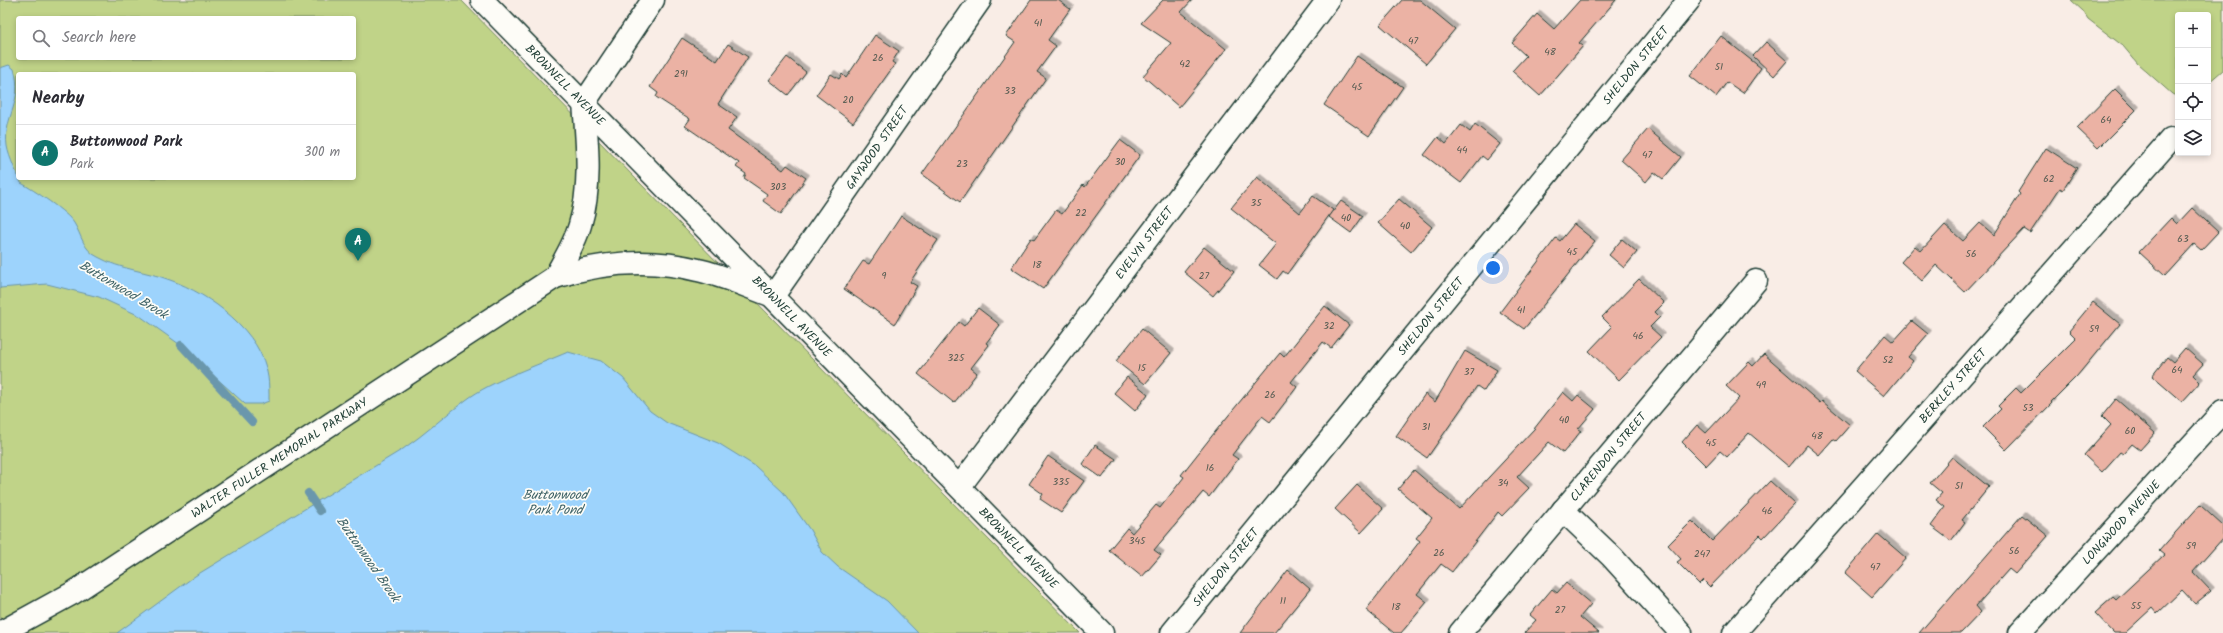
<!DOCTYPE html>
<html lang="en">
<head>
<meta charset="utf-8">
<style>
  body { margin:0; font-family:Kalam,sans-serif; background:#f7f7f7; color:#2b2b33 }
  .controls { position:absolute; right:12px; top:12px; display:grid; overflow:hidden; border-radius:4px; box-shadow:0 2px 6px #0003 }
  .controls button { width:36px; height:36px; display:grid; place-items:center; padding:0; border:0; border-bottom:1px solid #e1e1e2; background:#fff; color:#2b2b33; font:20px sans-serif }
  .you { position:absolute; left:1493px; top:268px; width:14px; height:14px; margin:-10px; border:3px solid #fff; border-radius:50%; background:#1a73e8; box-shadow:0 0 0 6px #1a73e833 }
  .badge { display:grid; place-items:center; width:26px; height:26px; border-radius:50%; background:#0f766e; color:#fff; font-size:13px; font-weight:700 }
  .pin { position:absolute; translate:-50% -33px; filter:drop-shadow(0 1px 2px #0008) }
  .pin::after { content:''; position:absolute; top:21px; width:14px; height:12px; background:inherit; clip-path:polygon(0 0,100% 0,50% 100%) }
  .list { margin:0; padding:0; list-style:none }
  h2 { display:flex; justify-content:space-between; align-items:center; height:52px; margin:0; padding:0 16px; font-size:17px }
  h2 small { font-size:13px; font-weight:400; color:#7c7c81 }
  .list li { display:grid; grid-template-columns:26px 1fr auto; gap:12px; align-items:center; box-sizing:border-box; height:56px; padding:0 16px; border-top:1px solid #e1e1e2 }
  .list b { display:block; font-size:15px; white-space:nowrap }
  .list p { margin:0; font-size:13px; white-space:nowrap; color:#7c7c81 }
  .list em { font-size:13px; font-style:normal; color:#7c7c81 }
  .icon { flex:none; width:22px; height:22px; fill:none; stroke:currentColor; stroke-width:2; stroke-linecap:round; stroke-linejoin:round }
  .map { position:relative; flex:none; width:2223px; height:633px; overflow:hidden }
  .search { position:absolute; background:#fff; box-shadow:0 2px 6px #0003; left:16px; top:16px; width:340px; height:44px; display:flex; align-items:center; gap:10px; box-sizing:border-box; padding:0 14px; border-radius:4px; color:#7c7c81; font-size:15px }
  .panel { position:absolute; background:#fff; box-shadow:0 2px 6px #0003; left:16px; top:72px; width:340px; height:108px; border-radius:4px }
  .map>svg:first-child { display:block }
</style>
</head>
<body>
<div class="map">
<svg width="2223" height="633" viewBox="0 0 2223 633">
  <defs>
    <filter id="shadow"><feDropShadow dx="3.5" dy="-3.5" stdDeviation="0" flood-color="#0004"/></filter>
  </defs>
  <rect width="100%" height="100%" fill="#f9ede6"/>
  <filter id="ink" filterUnits="userSpaceOnUse"><feTurbulence type="fractalNoise" baseFrequency=".025" numOctaves="2"/><feDisplacementMap in="SourceGraphic" scale="8" xChannelSelector="R" yChannelSelector="G"/><feConvolveMatrix kernelMatrix="1 2 1 2 8 2 1 2 1" color-interpolation-filters="sRGB"/></filter>
  <g filter="url(#ink)">
    <!-- green -->
    <path fill="#c0d388" stroke="#70885e" fill-rule="evenodd" d="M0,0H461L1080,633H0ZM18,18H354V58H18ZM18,74H354V178H18Z
      M2071,0H2223V70L2208,83V15H2178V97L2172,94L2138,64L2123,46L2088,19L2083,11Z"/>
    <!-- water -->
    <path fill="#9dd3fc" stroke="#6b97ac" d="M9,65L14,69C24,103 3,116 7,146C9,158 17,173 21,183C34,190 67,212 74,223C82,236 83,250 98,257C121,270 147,271 170,280C210,294 262,332 268,377C269,384 269,393 269,401L261,404H245L179,344L140,316L99,297L47,284L0,288V68Z
      M568,352L601,361L623,378L650,411L667,423L718,443L755,466L783,492L810,530L822,552L838,567L887,601L918,633H117L195,576L403,449C425,434 444,416 466,400C491,381 538,365 568,352Z"/>
    <g fill="none" stroke-linecap="round" stroke-linejoin="round">
      <!-- stream -->
      <path stroke="#6b97ac" stroke-width="8" d="M181,345L252,422
        M308,493L320,511"/>
    </g>
    <!-- building -->
    <path fill="#ebb2a4" stroke="#1f3d34" filter="url(#shadow)" d="M1031,0H1058L1070,9L1048,40L1056,46L1037,72L1046,78L960,202L922,174L1015,42L1006,36Z
      M1163,0H1192L1181,12L1226,49L1179,107L1143,76L1171,43L1141,23Z
      M1402,0H1420L1455,29L1426,64L1380,25Z
      M1580,0H1616L1579,43L1583,46L1540,96L1512,71L1526,56L1512,43L1537,14L1554,29Z
      M875,35L899,51L892,62L895,64L853,123L816,95L831,74L839,79L842,74L846,78Z
      M1721,36L1761,68L1743,93L1727,82L1716,97L1690,76Z
      M682,38L717,61L728,44L748,57L718,104L737,117L728,130L783,170L787,165L806,178L781,214L763,201L767,194L744,178L746,174L736,167L739,163L685,126L690,119L656,97L658,93L650,87Z
      M1766,42L1787,61L1774,76L1753,56Z
      M1357,56L1403,87L1369,136L1324,105Z
      M787,57L806,72L788,95L769,80Z
      M2115,89L2136,110L2098,148L2077,128Z
      M1475,124L1500,144L1487,160L1482,156L1461,183L1424,155L1438,137L1446,144L1461,125L1470,132Z
      M1648,129L1681,157L1663,179L1654,172L1646,182L1621,160Z
      M1120,140L1140,155L1043,289L1011,268L1031,238L1034,240L1056,210L1062,214L1083,185L1085,187Z
      M2046,148L2077,168L2063,190L2060,188L2030,233L2024,229L1965,292L1936,265L1922,281L1901,262L1915,246L1921,251L1945,225L1963,241L1980,223L1994,235L2020,194L2018,192Z
      M1257,177L1300,213L1313,196L1333,210L1287,274L1283,271L1277,279L1259,265L1276,244L1231,208Z
      M1399,199L1432,227L1411,252L1378,223Z
      M1341,201L1363,216L1351,233L1329,217Z
      M2192,208L2218,232L2201,250L2194,244L2165,276L2139,252L2171,218L2177,224Z
      M901,216L938,240L910,282L917,286L895,324L844,289L863,261L869,264Z
      M1574,224L1595,241L1524,329L1500,312L1556,238L1560,241Z
      M1622,239L1637,252L1624,268L1609,255Z
      M1204,247L1234,271L1213,296L1184,272Z
      M1639,279L1664,303L1655,312L1660,317L1650,327L1661,337L1619,380L1589,351L1612,327L1602,317Z
      M2093,302L2120,324L2077,376L2051,402L2052,403L2006,450L1983,427L2001,409L1998,406L2016,388L2021,393L2076,338L2069,331Z
      M1325,306L1349,325L1331,348L1323,342L1291,382L1297,387L1270,422L1262,416L1232,455L1238,459L1209,497L1203,492L1154,550L1161,555L1142,577L1109,550L1127,528L1132,533L1156,505L1160,508L1184,477L1181,475L1219,427L1280,353L1284,357Z
      M978,308L1000,325L986,343L989,345L971,368L977,373L954,403L918,374L959,322L964,326Z
      M1912,321L1928,334L1908,357L1913,361L1884,396L1855,371L1885,335L1893,342Z
      M1142,329L1171,353L1145,384L1116,361Z
      M2185,348L2203,364L2193,375L2200,382L2182,402L2152,376L2167,357L2173,362Z
      M1465,351L1497,370L1484,391L1477,386L1427,458L1396,436L1425,394L1435,402Z
      M1764,354L1820,403L1822,401L1850,425L1836,441L1833,439L1819,455L1807,445L1789,467L1749,433L1727,457L1720,451L1706,466L1682,442L1697,425L1706,433L1739,398L1726,386L1749,362L1753,366Z
      M1127,377L1148,394L1135,411L1114,393Z
      M1563,392L1573,401L1578,395L1595,409L1578,429L1581,431L1563,453L1549,442L1517,477L1529,488L1502,516L1498,512L1452,572L1441,564L1417,594L1427,602L1401,633H1394L1366,610L1420,541L1416,538L1432,518L1398,489L1414,470L1459,509L1534,429Z
      M2116,399L2155,433L2140,450L2132,444L2123,454L2120,452L2102,472L2084,455L2111,425L2102,416Z
      M1095,445L1116,459L1102,478L1082,464Z
      M1048,456L1084,481L1061,513L1040,499L1043,494L1029,484Z
      M1952,457L1989,487L1962,520L1965,522L1951,541L1931,526L1945,507L1936,500L1942,493L1930,483Z
      M1770,481L1795,504L1763,538L1760,535L1710,587L1703,580L1699,584L1677,562L1681,559L1668,545L1692,521L1712,541Z
      M1357,485L1383,509L1361,533L1335,509Z
      M2200,505L2223,526V538L2193,572L2211,591L2195,604L2182,590L2157,614L2152,608L2125,633H2114L2095,613L2113,597L2116,600L2164,555L2159,551Z
      M2022,515L2048,536L2015,574L2009,569L1976,606L1981,612L1961,633H1919Z
      M1878,534L1906,558L1872,597L1845,573Z
      M1288,570L1310,589L1274,633H1240Z
      M1566,583L1591,604L1580,617L1599,633H1524L1536,620L1530,615L1552,589L1557,593Z"/>
    <g fill="none" stroke-linecap="round" stroke-linejoin="round">
      <!-- street casing -->
      <g stroke="#1f3d34" stroke-width="25">
        <g id="street">
          <path d="M584,103L653,0"/>
          <path id="s1" d="M773,296L980,0"/>
          <path id="s2" d="M960,486L1328,0"/>
          <path d="M1563,510L1612,557L1681,633"/>
          <path id="s3" d="M1172,633L1689,0"/>
          <path id="s4" d="M1460,633L1756,281"/>
          <path id="s5" d="M1734,633L2171,139"/>
          <path id="s6" d="M2020,633L2223,411"/>
        </g>
      </g>
      <!-- secondary casing -->
      <g stroke="#1f3d34" stroke-width="25">
        <g id="secondary">
          <path id="s7" d="M482,0L1102,633"/>
          <path d="M555,277C564,260 575,243 580,225C592,185 587,143 584,103"/>
          <path id="s8" d="M0,633L73,593L555,277C602,262 650,258 698,270C722,275 745,286 768,294"/>
        </g>
      </g>
      <!-- street -->
      <use href="#street" stroke="#fdfcf7" stroke-width="22"/>
      <!-- secondary -->
      <use href="#secondary" stroke="#fdfcf7" stroke-width="22"/>
    </g>
  </g>
  <g text-anchor="middle" stroke-width="3.5" stroke-linejoin="round" paint-order="stroke">
    <!-- number labels -->
    <g font-size="10" fill="#525a50">
      <text x="1038" y="26">41</text>
      <text x="1413" y="44">47</text>
      <text x="1550" y="55">48</text>
      <text x="878" y="61">26</text>
      <text x="1185" y="67">42</text>
      <text x="1719" y="70">51</text>
      <text x="681" y="77">291</text>
      <text x="1357" y="90">45</text>
      <text x="1010" y="94">33</text>
      <text x="848" y="103">20</text>
      <text x="2106" y="123">64</text>
      <text x="1462" y="153">44</text>
      <text x="1647" y="158">47</text>
      <text x="1120" y="165">30</text>
      <text x="962" y="167">23</text>
      <text x="2049" y="182">62</text>
      <text x="778" y="190">303</text>
      <text x="1256" y="206">35</text>
      <text x="1081" y="216">22</text>
      <text x="1346" y="221">40</text>
      <text x="1405" y="229">40</text>
      <text x="2183" y="242">63</text>
      <text x="1572" y="255">45</text>
      <text x="1971" y="257">56</text>
      <text x="1037" y="268">18</text>
      <text x="884" y="279">9</text>
      <text x="1204" y="279">27</text>
      <text x="1521" y="313">41</text>
      <text x="1329" y="329">32</text>
      <text x="2094" y="332">59</text>
      <text x="1638" y="339">46</text>
      <text x="956" y="361">325</text>
      <text x="1888" y="363">52</text>
      <text x="1142" y="371">15</text>
      <text x="2177" y="373">64</text>
      <text x="1469" y="375">37</text>
      <text x="1761" y="388">49</text>
      <text x="1270" y="398">26</text>
      <text x="2028" y="411">53</text>
      <text x="1564" y="423">40</text>
      <text x="1426" y="430">31</text>
      <text x="2130" y="434">60</text>
      <text x="1817" y="439">48</text>
      <text x="1711" y="446">45</text>
      <text x="1210" y="471">16</text>
      <text x="1061" y="485">335</text>
      <text x="1503" y="486">34</text>
      <text x="1959" y="489">51</text>
      <text x="1767" y="514">46</text>
      <text x="1137" y="544">345</text>
      <text x="2191" y="549">59</text>
      <text x="2014" y="554">56</text>
      <text x="1439" y="556">26</text>
      <text x="1702" y="557">247</text>
      <text x="1875" y="570">47</text>
      <text x="1283" y="604">11</text>
      <text x="2136" y="609">55</text>
      <text x="1396" y="610">18</text>
      <text x="1560" y="613">27</text>
    </g>
    <!-- street labels -->
    <g font-size="12" fill="#1f3d34" stroke="#fdfcf7">
      <text dy="4" stroke="none"><textPath href="#s3" startOffset="733">SHELDON STREET</textPath></text>
      <text dy="4" stroke="none"><textPath href="#s7" startOffset="119">BROWNELL AVENUE</textPath></text>
      <text dy="4" stroke="none"><textPath href="#s1" startOffset="181">GAYWOOD STREET</textPath></text>
      <text dy="4" stroke="none"><textPath href="#s2" startOffset="305">EVELYN STREET</textPath></text>
      <text dy="4" stroke="none"><textPath href="#s7" startOffset="443">BROWNELL AVENUE</textPath></text>
      <text dy="4" stroke="none"><textPath href="#s3" startOffset="409">SHELDON STREET</textPath></text>
      <text dy="4" stroke="none"><textPath href="#s5" startOffset="330">BERKLEY STREET</textPath></text>
      <text dy="4" stroke="none"><textPath href="#s4" startOffset="230">CLARENDON STREET</textPath></text>
      <text dy="4" stroke="none"><textPath href="#s8" startOffset="330">WALTER FULLER MEMORIAL PARKWAY</textPath></text>
      <text dy="4" stroke="none"><textPath href="#s6" startOffset="150">LONGWOOD AVENUE</textPath></text>
      <text dy="4" stroke="none"><textPath href="#s7" startOffset="767">BROWNELL AVENUE</textPath></text>
      <text dy="4" stroke="none"><textPath href="#s3" startOffset="85">SHELDON STREET</textPath></text>
    </g>
    <!-- water labels -->
    <g font-size="13" font-style="italic" fill="#3e6266" stroke="#fdfcf7">
      <text transform="translate(124 289) rotate(31)" y="5">Buttonwood Brook</text>
      <text x="555" y="499">Buttonwood<tspan x="555" dy="15">Park Pond</tspan></text>
      <text transform="translate(369 559) rotate(55)" y="5">Buttonwood Brook</text>
    </g>
  </g>
</svg>
<div class="controls">
<button>+</button>
<button>−</button>
<button><svg class="icon" aria-label="locate" viewBox="0 0 24 24"><circle cx="12" cy="12" r="6"/><path d="M12 2v4M12 18v4M2 12h4M18 12h4"/></svg></button>
<button><svg class="icon" aria-label="layers" viewBox="0 0 24 24"><path d="M12 4l9 5-9 5-9-5zM3 14l9 5 9-5"/></svg></button>
</div>
<div class="you"></div>
<div class="pin badge" style="left:358px;top:261px">A</div>
<div class="search"><svg class="icon" aria-label="search" viewBox="0 0 24 24"><circle cx="10" cy="10" r="6"/><path d="M15 15l6 6"/></svg>Search here</div>
<section class="panel">
<h2>Nearby<small></small></h2>
<ul class="list">
<li><span class="badge">A</span><div><b>Buttonwood Park</b><p>Park</p></div><em>300 m</em></li>
</ul>
</section>
</div>
</body>
</html>
